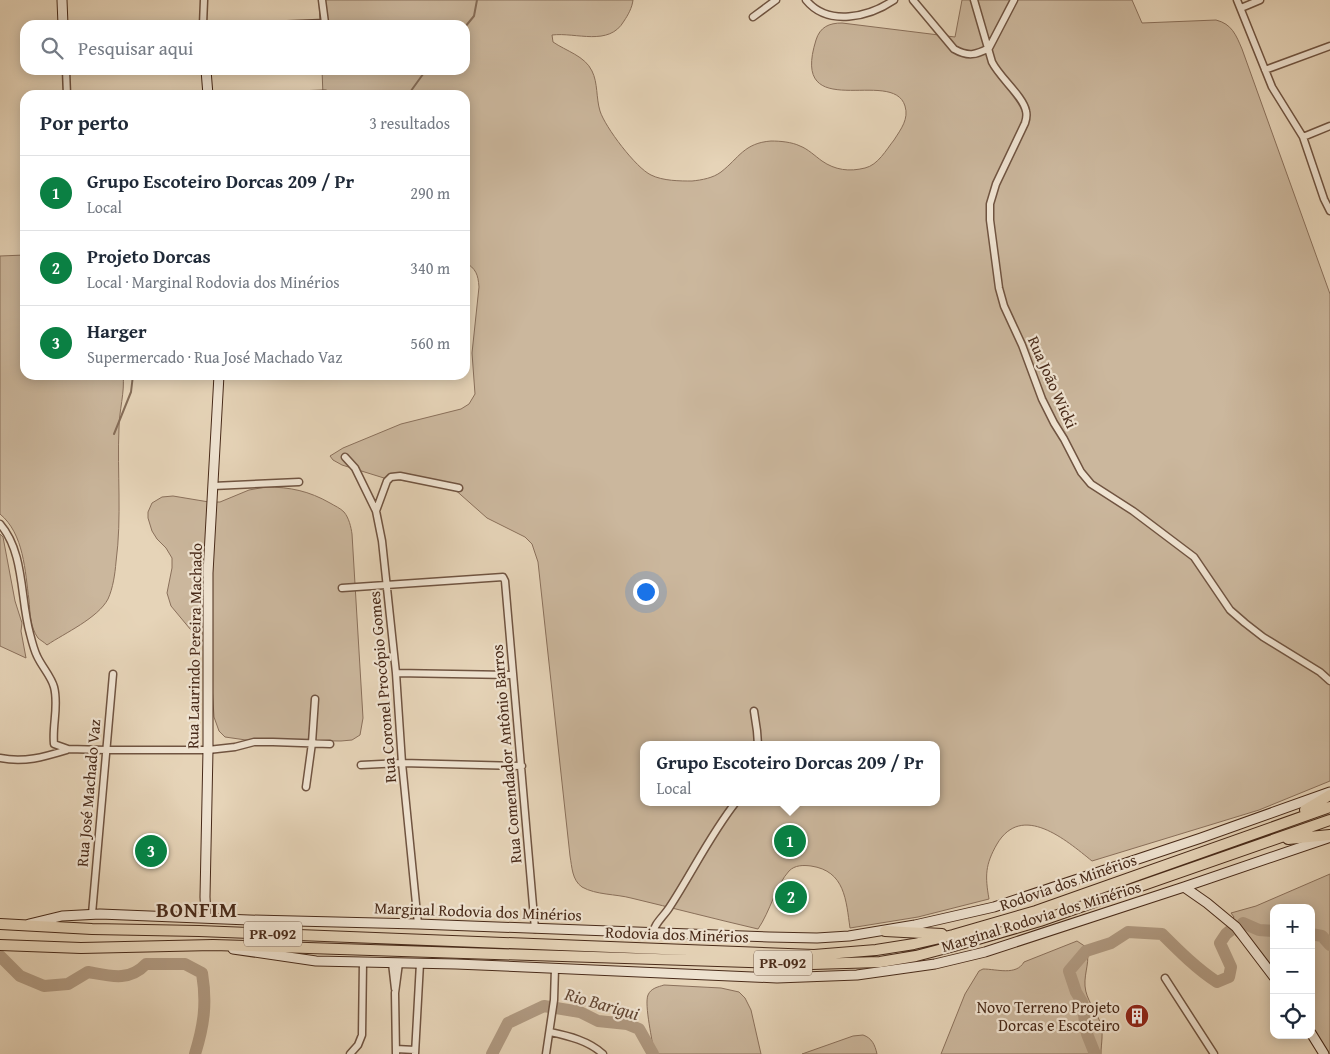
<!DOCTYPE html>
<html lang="pt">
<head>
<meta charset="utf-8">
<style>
  body { margin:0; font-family:"Gentium Book Plus",serif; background:#f2f2f3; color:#1f2937 }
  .controls { position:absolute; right:15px; bottom:15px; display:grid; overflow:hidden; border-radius:10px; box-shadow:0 2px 12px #0003 }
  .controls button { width:45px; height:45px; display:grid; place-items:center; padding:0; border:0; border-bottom:1px solid #e0e1e3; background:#fff; color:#1f2937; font:25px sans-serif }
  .you { position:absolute; left:645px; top:591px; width:18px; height:18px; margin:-12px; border:4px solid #fff; border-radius:50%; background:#1a73e8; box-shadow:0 0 0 8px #1a73e833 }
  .badge { display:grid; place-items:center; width:32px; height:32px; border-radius:50%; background:#0b8043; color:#fff; font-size:16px; font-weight:700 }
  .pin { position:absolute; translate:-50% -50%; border:2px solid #fff; box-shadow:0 1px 5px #0006 }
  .popup { position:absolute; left:640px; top:741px; width:300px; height:65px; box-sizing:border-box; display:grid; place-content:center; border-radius:10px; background:#fff; filter:drop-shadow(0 1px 4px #0005); font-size:16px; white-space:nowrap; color:#747a83 }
  .popup b { font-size:19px; color:#1f2937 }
  .popup::after { content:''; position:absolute; left:50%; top:100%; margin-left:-10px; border:10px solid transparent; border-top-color:#fff }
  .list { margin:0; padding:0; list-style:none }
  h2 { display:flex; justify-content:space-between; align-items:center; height:65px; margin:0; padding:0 20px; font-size:21px }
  h2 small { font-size:16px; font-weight:400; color:#747a83 }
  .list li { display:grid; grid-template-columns:32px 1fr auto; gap:15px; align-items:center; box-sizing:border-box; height:75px; padding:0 20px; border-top:1px solid #e0e1e3 }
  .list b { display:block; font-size:19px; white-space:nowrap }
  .list p { margin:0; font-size:16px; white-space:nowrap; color:#747a83 }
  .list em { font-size:16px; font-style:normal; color:#747a83 }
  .icon { flex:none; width:28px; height:28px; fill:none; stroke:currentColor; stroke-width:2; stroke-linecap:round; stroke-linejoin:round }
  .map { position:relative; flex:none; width:1330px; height:1054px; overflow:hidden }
  .search { position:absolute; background:#fff; box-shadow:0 2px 12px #0003; left:20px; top:20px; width:450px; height:55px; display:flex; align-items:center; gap:12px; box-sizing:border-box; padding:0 18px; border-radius:15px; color:#747a83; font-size:19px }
  .panel { position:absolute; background:#fff; box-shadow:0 2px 12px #0003; left:20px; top:90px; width:450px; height:290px; border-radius:15px }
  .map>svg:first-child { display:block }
</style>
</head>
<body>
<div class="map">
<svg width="1330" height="1054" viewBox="0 0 1330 1054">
  <rect width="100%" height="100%" fill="#e6d4b8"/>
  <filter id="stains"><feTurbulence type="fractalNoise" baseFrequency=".004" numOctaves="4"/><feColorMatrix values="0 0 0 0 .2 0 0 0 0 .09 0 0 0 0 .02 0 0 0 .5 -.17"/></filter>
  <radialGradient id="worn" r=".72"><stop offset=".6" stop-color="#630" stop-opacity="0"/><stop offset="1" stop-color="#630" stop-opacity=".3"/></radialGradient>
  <!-- green -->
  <path fill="#cbb79d" stroke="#8a705b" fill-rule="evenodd" d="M319,0H633C632,8 628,15 624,21C609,47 576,32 552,35L553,42C566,51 585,56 592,71C598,83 596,98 600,111C605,127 636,168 651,175C663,181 680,181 692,181C702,180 713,178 721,172C739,158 744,143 771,141C780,141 792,142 800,146C808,149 815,156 822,161C835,170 849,172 865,168C878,165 886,150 894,140C901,129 909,119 905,106C893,66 789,126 816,40C820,27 829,23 842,23L955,37L962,0H1132L1142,23L1216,20C1232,24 1236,35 1242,49L1330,294V781L1259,810L1092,861C1066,840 1022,802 997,844C985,865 985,876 989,899L918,917L850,928C846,900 845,871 811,866C803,865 795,865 789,871C776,885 770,912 758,929C715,919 673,908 631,898C616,894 596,895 582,887C572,880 572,867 570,856L538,562L532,544L525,537L487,518L452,487L384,478L342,465L333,460L330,456L343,448L401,424L461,409L469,404L475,394L472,353L479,287C478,274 476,269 465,262V95H323L322,70H465V25H320ZM644,745H936V802H644Z
    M25,255V375H123C125,392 119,411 119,428C117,473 122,517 116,562C115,574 113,588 108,599C98,618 65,633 47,645C44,642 40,640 38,638C30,627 30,612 29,600C25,571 24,534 0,514V256Z
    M266,487C290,487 309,491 330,503C335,506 340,508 344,512C349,518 351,527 352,534L363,718L360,735L352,740L341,741L246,740L225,737L219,731L214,717L210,653L171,606L167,593L172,568V558L166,548L157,539L152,531L148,518V512L152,503L162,497L173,496L209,502H220L249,490Z
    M0,534L3,537L15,601L22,623L21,631L26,658L0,646Z
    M1330,874V1054H1326L1311,1032V908H1274V975L1237,937L1232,931L1230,923L1234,917L1231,913L1256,906Z
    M1077,941L1086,947C1091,960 1084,972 1085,986C1086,1000 1096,1010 1100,1022C1104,1033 1101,1043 1101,1054H941L965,994L979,971L983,969C997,969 1016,976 1024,962Z
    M664,985L721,988L739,992L745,998L751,1010L761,1054H654C653,1042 644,1005 648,995C651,988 658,987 664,985Z
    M863,1035C872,1038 875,1045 877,1054H802L853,1036Z"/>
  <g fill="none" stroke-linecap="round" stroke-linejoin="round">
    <!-- stream -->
    <path stroke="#866d58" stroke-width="2" d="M465,27L474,16L477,0
      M408,95L426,70
      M114,434L131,392L133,375"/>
    <!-- river -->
    <path stroke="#b09a82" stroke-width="12" d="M1243,923L1259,930L1274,931
      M1311,934L1322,936L1330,945
      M0,956L20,976L44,986L68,984L88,972C110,976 129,982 146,964H185L202,973C207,1003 204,1025 195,1054
      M492,1054L508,1023L544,1006L580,1012L598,1021L627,1024L639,1029L653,1054
      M1095,1054L1087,1034L1082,1002L1076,992L1069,971L1086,951L1111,943L1128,932L1162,934C1179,951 1197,969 1217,982L1229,977L1231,967L1220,943L1226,934L1231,930"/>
    <!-- street casing -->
    <g stroke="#705441" stroke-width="9">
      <path id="street" d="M806,0C828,27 869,17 894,0
        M913,0L954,49C968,57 976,55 989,48
        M974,0L992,62C1000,78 1023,96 1026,111C1027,115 1026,120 1025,123L996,184L990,204V220L999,288L1004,306L1022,345L1042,399L1054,423L1064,439L1081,472L1091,484L1133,511L1194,557L1230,610L1245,623L1263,637L1320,672L1330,681
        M1237,0L1272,87L1303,137L1324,199L1330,211
        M1241,8L1260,0
        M753,17L776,0
        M203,25L204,0
        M274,25L325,23L322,0
        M989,48L1014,0
        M66,70L67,95
        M1265,70L1330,46
        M294,95L325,94
        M1303,137L1330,126
        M345,457L355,468L376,511L382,541L396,673L402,763L418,924
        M213,486L299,482
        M376,511L387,481L391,477L400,476L459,488
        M0,524C25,553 20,599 30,634C32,642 34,650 37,656C42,667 51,676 54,687C59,706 52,725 54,744L68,749L106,750H208L235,747L254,742H273L330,744
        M342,588L503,577L505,581L535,929
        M396,673L513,675
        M754,711L757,731L758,745
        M0,758C24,763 44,757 67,750
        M361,765L402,763L522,766
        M306,787L312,743L315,699
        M92,914L113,674
        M653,933C654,924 663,917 669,908C692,873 710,835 736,802
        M392,963L395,989
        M1165,978L1214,1054
        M550,1032C569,1036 589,1041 603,1054
        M396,1049L415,1050
        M350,1054L358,1045L362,1035L363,962
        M396,1054L395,993L399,963
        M415,1054L420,963
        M546,1054L554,1000L555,968"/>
    </g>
    <!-- secondary casing -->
    <g stroke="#482a19" stroke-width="11">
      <path id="secondary" d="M62,0L63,25
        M206,70L208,95
        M1184,887L1207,903L1236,927L1274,977
        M206,918L205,897L208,750V573L219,375
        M29,924L62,916L100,914L249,920L418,924L769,937L817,938L849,936L915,925L994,907L1201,838L1330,792
        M233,949L316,961L456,964L777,978L857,975L935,964L985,952L1184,887L1328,838
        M1311,1033L1324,1054"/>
    </g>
    <!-- primary casing -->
    <g stroke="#482a19" stroke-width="12">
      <path id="primary" d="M1305,810L1330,795
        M1288,839L1330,835
        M0,924L92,929L199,931L814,955L876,950L914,944L953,935L1036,911L1330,807
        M885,931L942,934
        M0,945L81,948L213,945L812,964L880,962L916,956L954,946L1040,921L1330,820"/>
    </g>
    <!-- street -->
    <use href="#street" stroke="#efe3d1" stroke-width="6"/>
    <!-- secondary -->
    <use href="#secondary" stroke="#efe3d1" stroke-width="9"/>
    <!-- primary -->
    <use href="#primary" stroke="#e6d4b8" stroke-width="10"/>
  </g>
  <!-- icons -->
  <defs>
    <g id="building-disc" transform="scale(1.25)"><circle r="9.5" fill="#8f2418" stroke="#efe3d1"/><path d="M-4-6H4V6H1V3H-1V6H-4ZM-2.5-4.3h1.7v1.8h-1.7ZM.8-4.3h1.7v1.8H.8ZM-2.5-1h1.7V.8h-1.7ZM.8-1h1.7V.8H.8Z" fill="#fff"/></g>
  </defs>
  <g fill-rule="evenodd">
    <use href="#building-disc" x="1137" y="1016"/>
  </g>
  <g text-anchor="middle" stroke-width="4.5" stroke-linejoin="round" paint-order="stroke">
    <!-- shield labels -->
    <g fill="#efe3d1" stroke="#7a6250" stroke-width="1">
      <rect x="244" y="921.5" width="58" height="25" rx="4"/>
      <rect x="754" y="950.5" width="58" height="25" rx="4"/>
    </g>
    <g font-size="15" font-weight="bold" fill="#482a19">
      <text x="273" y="939">PR-092</text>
      <text x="783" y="968">PR-092</text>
    </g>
    <!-- street labels -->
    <g font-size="16" fill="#482a19" stroke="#efe3d1">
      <text transform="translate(1053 382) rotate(66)" y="6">Rua João Wicki</text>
      <text transform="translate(194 646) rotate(-89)" y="6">Rua Laurindo Pereira Machado</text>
      <text transform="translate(382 687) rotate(-95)" y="6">Rua Coronel Procópio Gomes</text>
      <text transform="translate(506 754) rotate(-95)" y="6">Rua Comendador Antônio Barros</text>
      <text transform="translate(88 793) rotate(-85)" y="6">Rua José Machado Vaz</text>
      <text transform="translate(1068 882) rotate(-19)" y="6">Rodovia dos Minérios</text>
      <text transform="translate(478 911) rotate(2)" y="6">Marginal Rodovia dos Minérios</text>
      <text transform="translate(1041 916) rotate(-17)" y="6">Marginal Rodovia dos Minérios</text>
      <text transform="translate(677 934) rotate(2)" y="6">Rodovia dos Minérios</text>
    </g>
    <!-- poi labels -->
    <g font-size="16" fill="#482a19" stroke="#efe3d1" text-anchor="end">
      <text x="1120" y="1013">Novo Terreno Projeto<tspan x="1120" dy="18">Dorcas e Escoteiro</tspan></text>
    </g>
    <!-- water labels -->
    <g font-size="18" font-style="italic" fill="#624633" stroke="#efe3d1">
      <text transform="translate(602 1004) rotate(16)" y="6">Rio Barigui</text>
    </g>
    <!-- district labels -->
    <g font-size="21" font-weight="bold" letter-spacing="1" fill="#482a19" stroke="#efe3d1">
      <text x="197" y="917">BONFIM</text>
    </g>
  </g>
  <rect width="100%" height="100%" filter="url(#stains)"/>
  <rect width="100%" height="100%" fill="url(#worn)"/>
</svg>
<div class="controls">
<button>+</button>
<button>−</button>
<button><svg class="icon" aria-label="locate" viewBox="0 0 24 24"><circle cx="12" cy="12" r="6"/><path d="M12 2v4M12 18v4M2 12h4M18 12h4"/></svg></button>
</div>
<div class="you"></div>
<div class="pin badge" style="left:790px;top:841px">1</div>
<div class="popup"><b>Grupo Escoteiro Dorcas 209 / Pr</b>Local</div>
<div class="pin badge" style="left:791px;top:897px">2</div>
<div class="pin badge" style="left:151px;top:851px">3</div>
<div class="search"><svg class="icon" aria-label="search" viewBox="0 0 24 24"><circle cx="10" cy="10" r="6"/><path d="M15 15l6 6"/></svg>Pesquisar aqui</div>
<section class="panel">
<h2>Por perto<small>3 resultados</small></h2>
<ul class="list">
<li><span class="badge">1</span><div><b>Grupo Escoteiro Dorcas 209 / Pr</b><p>Local</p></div><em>290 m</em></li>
<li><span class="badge">2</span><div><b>Projeto Dorcas</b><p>Local · Marginal Rodovia dos Minérios</p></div><em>340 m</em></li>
<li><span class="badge">3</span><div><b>Harger</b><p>Supermercado · Rua José Machado Vaz</p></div><em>560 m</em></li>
</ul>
</section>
</div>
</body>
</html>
